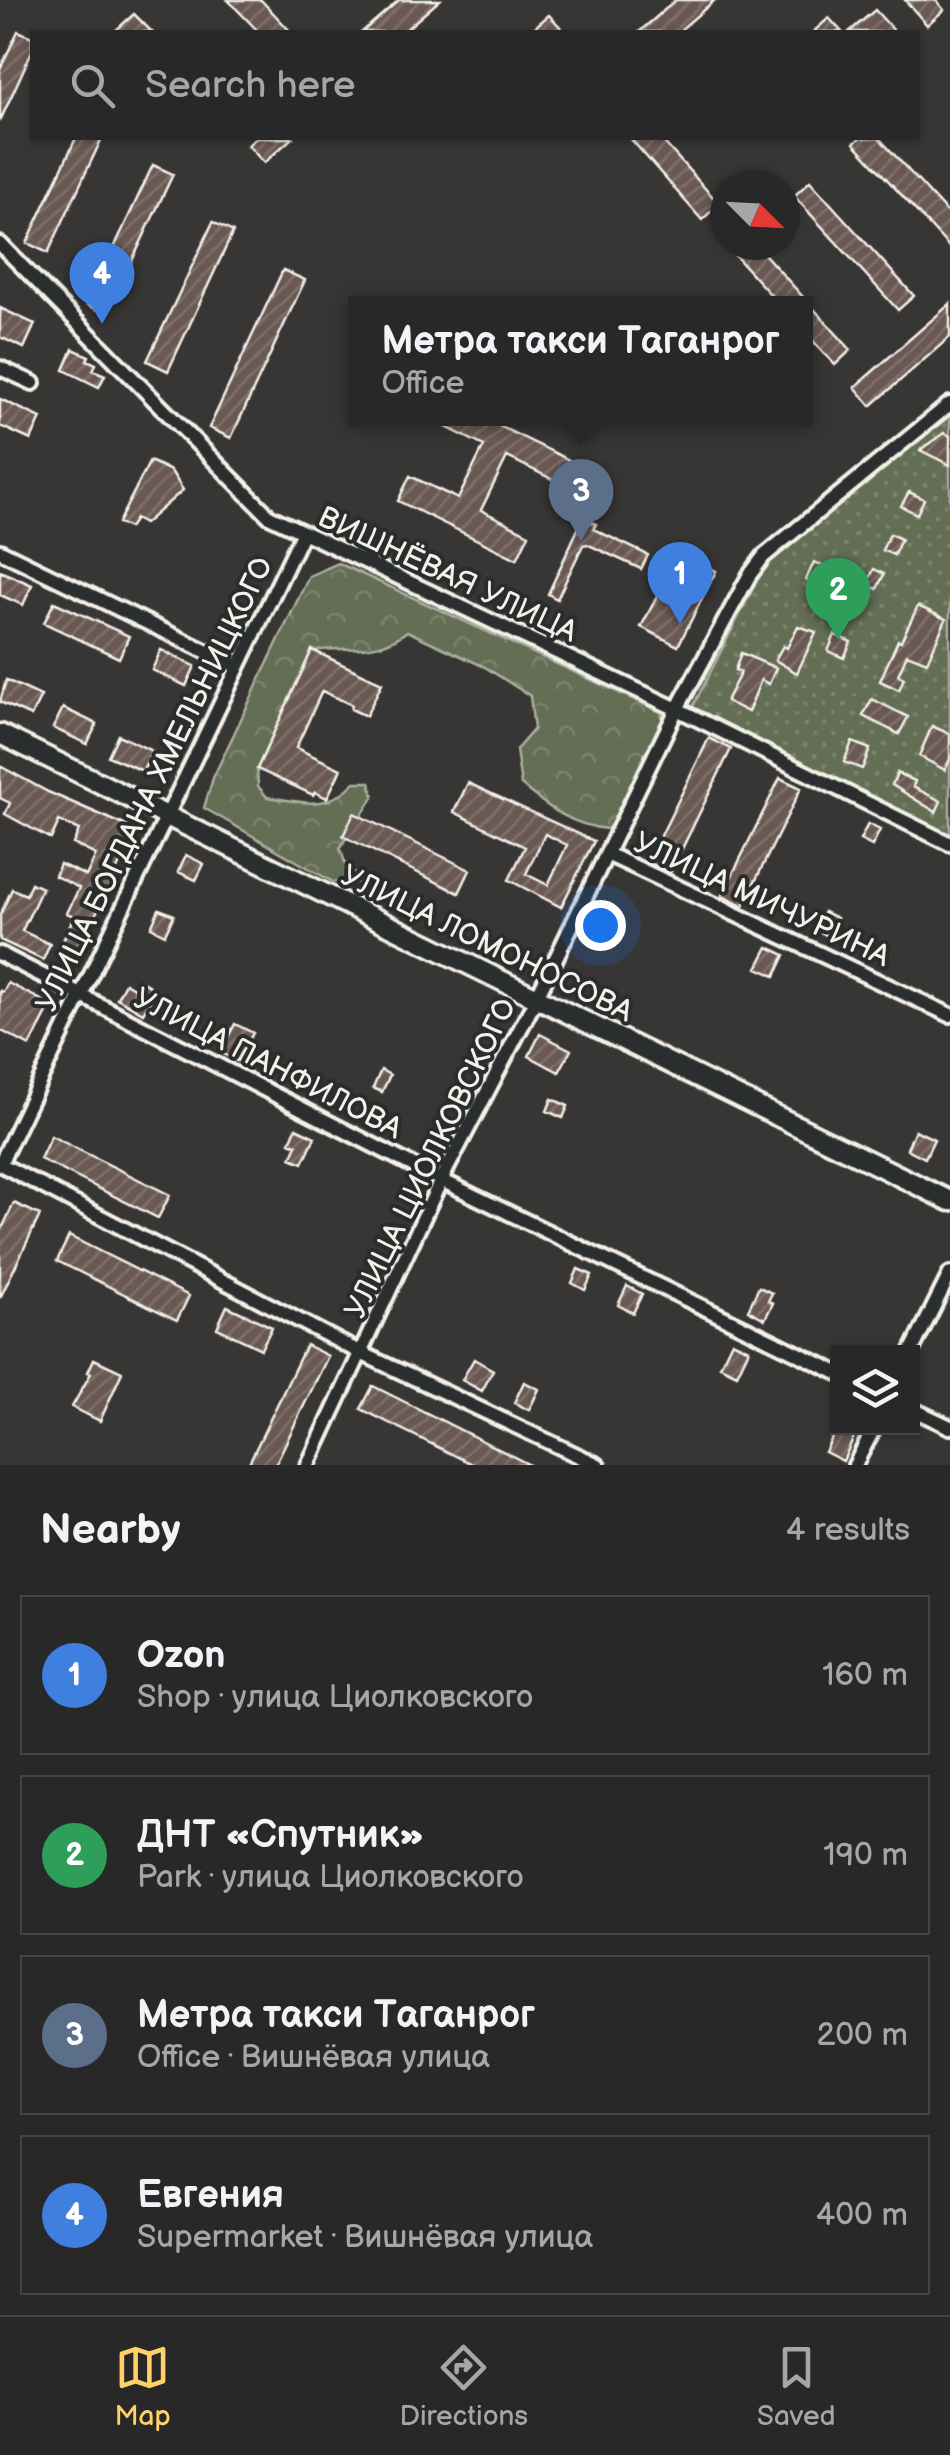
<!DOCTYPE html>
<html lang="en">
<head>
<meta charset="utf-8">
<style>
  body { margin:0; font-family:"Balsamiq Sans",sans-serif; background:#353434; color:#f1f3f6 }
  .controls { position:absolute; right:30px; bottom:30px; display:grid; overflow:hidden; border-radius:0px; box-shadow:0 2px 8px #0004 }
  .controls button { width:90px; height:90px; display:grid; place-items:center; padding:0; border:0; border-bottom:2px solid #454445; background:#292828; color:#f1f3f6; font:50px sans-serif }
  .compass { position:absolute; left:710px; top:170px; width:90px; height:90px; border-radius:50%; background:#292828; box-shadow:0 2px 8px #0004; rotate:114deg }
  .you { position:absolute; left:600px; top:925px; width:35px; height:35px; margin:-25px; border:8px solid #fff; border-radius:50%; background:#1a73e8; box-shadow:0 0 0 15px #1a73e833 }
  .badge { display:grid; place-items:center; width:65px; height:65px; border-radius:50%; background:#ffd166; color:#fff; font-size:32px; font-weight:700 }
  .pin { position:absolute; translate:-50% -82px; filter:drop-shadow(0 2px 5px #0008) }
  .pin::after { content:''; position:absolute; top:52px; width:35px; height:30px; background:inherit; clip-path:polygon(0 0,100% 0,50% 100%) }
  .popup { position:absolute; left:348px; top:296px; width:465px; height:130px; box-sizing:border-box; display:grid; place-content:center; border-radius:0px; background:#292828; filter:drop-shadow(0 2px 8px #0005); font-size:32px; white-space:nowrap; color:#a5a6a8 }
  .popup b { font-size:38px; color:#f1f3f6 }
  .popup::after { content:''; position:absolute; left:50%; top:100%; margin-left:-20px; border:20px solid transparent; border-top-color:#292828 }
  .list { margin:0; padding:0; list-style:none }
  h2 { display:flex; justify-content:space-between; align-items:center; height:130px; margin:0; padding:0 40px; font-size:42px }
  h2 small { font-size:32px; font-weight:400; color:#a5a6a8 }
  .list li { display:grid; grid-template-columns:65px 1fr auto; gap:30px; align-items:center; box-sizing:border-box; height:160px; margin:0 20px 20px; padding:0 20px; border:2px solid #454445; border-radius:0px }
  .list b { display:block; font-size:38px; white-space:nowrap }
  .list p { margin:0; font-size:32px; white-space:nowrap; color:#a5a6a8 }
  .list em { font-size:32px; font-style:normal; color:#a5a6a8 }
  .icon { flex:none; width:55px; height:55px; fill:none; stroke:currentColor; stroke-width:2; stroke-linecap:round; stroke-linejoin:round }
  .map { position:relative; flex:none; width:950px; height:1465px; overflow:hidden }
  .search { position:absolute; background:#292828; box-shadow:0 2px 8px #0004; left:30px; right:30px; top:30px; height:110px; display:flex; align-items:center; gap:25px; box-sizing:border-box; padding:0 35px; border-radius:0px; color:#a5a6a8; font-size:38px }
  .sheet { height:850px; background:#292828 }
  nav { display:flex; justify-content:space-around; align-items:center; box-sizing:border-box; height:140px; border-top:2px solid #454445; background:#292828; font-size:28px; color:#a5a6a8 }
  nav a { display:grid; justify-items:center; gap:5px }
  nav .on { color:#ffd166 }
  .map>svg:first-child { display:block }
</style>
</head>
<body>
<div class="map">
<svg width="950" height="1465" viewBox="0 0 950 1465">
  <defs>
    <pattern id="forest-crowns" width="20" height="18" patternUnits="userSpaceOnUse" patternTransform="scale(2.5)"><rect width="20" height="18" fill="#646e54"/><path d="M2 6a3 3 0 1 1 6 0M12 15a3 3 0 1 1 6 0" fill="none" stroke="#7b836d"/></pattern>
    <pattern id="park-dots" width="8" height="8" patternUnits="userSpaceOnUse" patternTransform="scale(2.5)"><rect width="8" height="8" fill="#646e54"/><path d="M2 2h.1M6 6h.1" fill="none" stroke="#7b836d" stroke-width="1.8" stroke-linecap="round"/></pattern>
    <pattern id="building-hatch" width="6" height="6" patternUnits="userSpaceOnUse" patternTransform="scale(2.5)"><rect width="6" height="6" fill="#6a5853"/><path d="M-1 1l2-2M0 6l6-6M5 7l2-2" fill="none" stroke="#80706c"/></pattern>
  </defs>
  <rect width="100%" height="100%" fill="#373635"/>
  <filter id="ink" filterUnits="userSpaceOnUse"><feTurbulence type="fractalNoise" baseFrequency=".01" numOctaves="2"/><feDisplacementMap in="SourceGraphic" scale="20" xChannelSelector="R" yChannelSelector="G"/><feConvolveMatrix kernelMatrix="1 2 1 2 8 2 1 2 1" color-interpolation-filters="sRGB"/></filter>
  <g filter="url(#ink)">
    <!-- forest -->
    <path fill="url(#forest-crowns)" stroke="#acb09e" stroke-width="2.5" d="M338,563L661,712L666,731L633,799L607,829C573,826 547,807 521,785L516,750L534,729L530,696L485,667L407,631C378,655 347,646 312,651L257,769L258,786L267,797C305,802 326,812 355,782H370L374,796L340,848L348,871L378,883L333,882L204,808L213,778L309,576Z"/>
    <!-- park -->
    <path fill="url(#park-dots)" stroke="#acb09e" stroke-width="2.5" d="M950,407V843L689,714L764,567Z"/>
    <!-- building -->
    <path fill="url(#building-hatch)" stroke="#f4f1e8" stroke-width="2.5" fill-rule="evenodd" d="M228,0H261L291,32H259Z
      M399,0H440L403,32H362Z
      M676,0H715L678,32H639Z
      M905,0H936L944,10L927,25Z
      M875,10L895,32H849Z
      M134,14L152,32H114Z
      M549,15L565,32H529Z
      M829,18L842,32H813Z
      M18,31L32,37V51L0,121V69Z
      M76,138H102L48,253L27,243Z
      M256,138H292L264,163L248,145Z
      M630,138H660L719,204L702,220Z
      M860,138H879L950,216V248L854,143Z
      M153,165L173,174L107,314L87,305Z
      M810,181L914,296L898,310L794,196Z
      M213,222L233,232L168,371L147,361Z
      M737,245H756L851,350L835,365L806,333V304H779L731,251Z
      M283,270L305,280L231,438L209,428Z
      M950,304V337L871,406L855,387Z
      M0,308L35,324L24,348L0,337Z
      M73,349L89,356L87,360L96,364L93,370L105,375L99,387L64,370Z
      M0,399L41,418L31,440L0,426Z
      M428,418H483L569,460L558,482L507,457L481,510L529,534L517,559L398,501L410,476L458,499L484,446Z
      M944,433L950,436V465L920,450Z
      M150,461L171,471L183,490L144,524L135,519L129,528L118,523Z
      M909,492L924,499L917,514L901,506Z
      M583,518L596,524L593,529L648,555L641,569L587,544L583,545L557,599L548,594Z
      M890,534L901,539L894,555L882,550Z
      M680,553L716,571L678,646L641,627Z
      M814,562L830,569L822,587L806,580Z
      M874,569L884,574L877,589L867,584Z
      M0,571L32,585L23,605L0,595Z
      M54,602L129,636L119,658L44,623Z
      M918,606L946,619L927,662L907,654L898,675L904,678L899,690L880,681L898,640L901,641Z
      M798,626L816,632L797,673L775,660L783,646L787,648Z
      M835,635L851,642L844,658L828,651Z
      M161,650L195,666L186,686L152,670Z
      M312,650L382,683L366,716L351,709L352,705L322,691L296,748L341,769L327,798L315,792L313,795L257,769Z
      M741,653L776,668L769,684L761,680L748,712L726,701L741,672L735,670Z
      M6,680L41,696L31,716L0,702Z
      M872,699L908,717L899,734L863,716Z
      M63,708L97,724L87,744L53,728Z
      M932,726L950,734V759L945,770L919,756Z
      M118,735L152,751L143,771L108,756Z
      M709,738L731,749L670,873L648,862Z
      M852,742L870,749L862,769L844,762Z
      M0,766L48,792L136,830L78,951L62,943L74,916L67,913L79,888L55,876L60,864L86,876L96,855L73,844L79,830L59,821L51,839L5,814L10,803L0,798Z
      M897,773L915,781L913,787L941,801L936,812L892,785Z
      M780,778L801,788L743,906L722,896Z
      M468,783L594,841L561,907L509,880L525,847L454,812ZM545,834L567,845L548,885L526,874Z
      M354,813L470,870L459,893L343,836Z
      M868,824L880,830L872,846L860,840Z
      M186,855L204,864L196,880L178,872Z
      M31,883L42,888L22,931L50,944L43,960L0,940V915L12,889L26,895Z
      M159,909L174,915L165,934L151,927Z
      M824,912L837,918L828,936L815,929Z
      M768,947L785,955L775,976L757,968Z
      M8,983L51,1005L30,1046L0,1030V991L3,992Z
      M125,983L139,991L144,983L156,990L143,1013L117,998Z
      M235,1024L253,1033L237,1061L220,1052Z
      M540,1034L571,1050L559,1072L529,1056Z
      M381,1070L390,1075L382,1092L373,1088Z
      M552,1099L568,1106L563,1118L547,1111Z
      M296,1128L315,1137L303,1163L291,1158L297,1145L290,1142Z
      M915,1130L934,1139L925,1158L907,1149Z
      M51,1136L170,1195L158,1218L40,1159Z
      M14,1203L40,1215L0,1298V1233Z
      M69,1236L189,1296L177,1320L57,1261Z
      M578,1269L592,1275L585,1290L572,1283Z
      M627,1286L642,1294L633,1313L618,1305Z
      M759,1287L772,1293L768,1301L773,1303L765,1319L748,1310Z
      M227,1306L272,1327L261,1349L217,1328Z
      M732,1341L749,1349L737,1374L720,1366Z
      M306,1345L328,1356L275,1465H248Z
      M94,1359L122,1372L100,1421L72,1407L91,1373L88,1372Z
      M474,1359L493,1370L482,1391L462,1380Z
      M524,1382L539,1389L529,1410L514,1403Z
      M373,1386L530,1465H474L361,1409Z
      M837,1428H858L843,1461L825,1452Z"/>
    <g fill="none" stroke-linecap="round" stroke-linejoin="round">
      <!-- minor casing -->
      <g stroke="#f4f1e8" stroke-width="20">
        <path id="minor" d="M0,244L269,516L677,709L950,844
          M0,368L33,383
          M0,551L238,667
          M607,854L950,1015
          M0,954L441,1180L838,1373
          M0,1164L302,534
          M0,1164L363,1354L598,1465
          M911,1352L950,1274
          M912,1409L950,1427
          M308,1465L441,1180L537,997L677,709L749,576L764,556L950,404
          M855,1465L874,1428"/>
      </g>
      <!-- tertiary casing -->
      <g stroke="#f4f1e8" stroke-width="25">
        <path id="tertiary" d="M0,734L950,1201"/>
      </g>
      <!-- minor -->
      <use href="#minor" stroke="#2a2d2e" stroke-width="12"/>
      <!-- tertiary -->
      <use href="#tertiary" stroke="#2a2d2e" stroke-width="18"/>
    </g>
  </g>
  <g text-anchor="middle" stroke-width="8" stroke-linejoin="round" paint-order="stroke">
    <!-- street labels -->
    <g font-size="30" fill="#f4f1e8" stroke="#2a2d2e">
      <text transform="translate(448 574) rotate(25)" y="10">ВИШНЁВАЯ УЛИЦА</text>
      <text transform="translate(154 784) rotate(-64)" y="10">УЛИЦА БОГДАНА ХМЕЛЬНИЦКОГО</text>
      <text transform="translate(762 899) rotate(25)" y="10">УЛИЦА МИЧУРИНА</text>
      <text transform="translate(487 943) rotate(26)" y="10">УЛИЦА ЛОМОНОСОВА</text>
      <text transform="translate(268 1063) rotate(27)" y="10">УЛИЦА ПАНФИЛОВА</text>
      <text transform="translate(430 1158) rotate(-64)" y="10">УЛИЦА ЦИОЛКОВСКОГО</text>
    </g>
  </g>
</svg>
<div class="controls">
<button><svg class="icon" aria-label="layers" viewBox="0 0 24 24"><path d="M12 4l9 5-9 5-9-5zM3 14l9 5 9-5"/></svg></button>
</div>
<svg class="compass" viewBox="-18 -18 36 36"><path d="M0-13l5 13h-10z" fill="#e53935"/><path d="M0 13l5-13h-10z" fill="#a5a6a8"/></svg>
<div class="you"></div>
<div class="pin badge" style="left:680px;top:624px;background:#3f7fe0">1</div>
<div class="pin badge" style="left:838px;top:640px;background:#2e9e5b">2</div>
<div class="pin badge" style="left:581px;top:541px;background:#5c6f8a">3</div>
<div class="popup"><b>Метра такси Таганрог</b>Office</div>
<div class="pin badge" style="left:102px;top:324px;background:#3f7fe0">4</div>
<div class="search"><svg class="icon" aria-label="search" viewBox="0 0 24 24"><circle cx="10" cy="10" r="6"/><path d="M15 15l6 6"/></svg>Search here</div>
</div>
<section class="sheet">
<h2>Nearby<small>4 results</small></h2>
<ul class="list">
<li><span class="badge" style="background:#3f7fe0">1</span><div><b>Ozon</b><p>Shop · улица Циолковского</p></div><em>160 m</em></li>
<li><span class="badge" style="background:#2e9e5b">2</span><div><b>ДНТ «Спутник»</b><p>Park · улица Циолковского</p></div><em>190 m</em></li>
<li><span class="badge" style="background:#5c6f8a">3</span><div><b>Метра такси Таганрог</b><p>Office · Вишнёвая улица</p></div><em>200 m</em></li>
<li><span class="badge" style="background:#3f7fe0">4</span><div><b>Евгения</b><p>Supermarket · Вишнёвая улица</p></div><em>400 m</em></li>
</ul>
</section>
<nav>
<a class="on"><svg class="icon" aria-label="map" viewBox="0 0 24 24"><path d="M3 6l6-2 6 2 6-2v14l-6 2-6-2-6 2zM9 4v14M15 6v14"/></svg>Map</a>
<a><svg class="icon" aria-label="directions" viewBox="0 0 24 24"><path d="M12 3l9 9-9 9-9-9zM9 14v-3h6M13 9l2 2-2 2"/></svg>Directions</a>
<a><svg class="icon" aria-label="saved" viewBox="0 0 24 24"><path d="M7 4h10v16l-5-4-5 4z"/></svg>Saved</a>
</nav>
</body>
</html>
